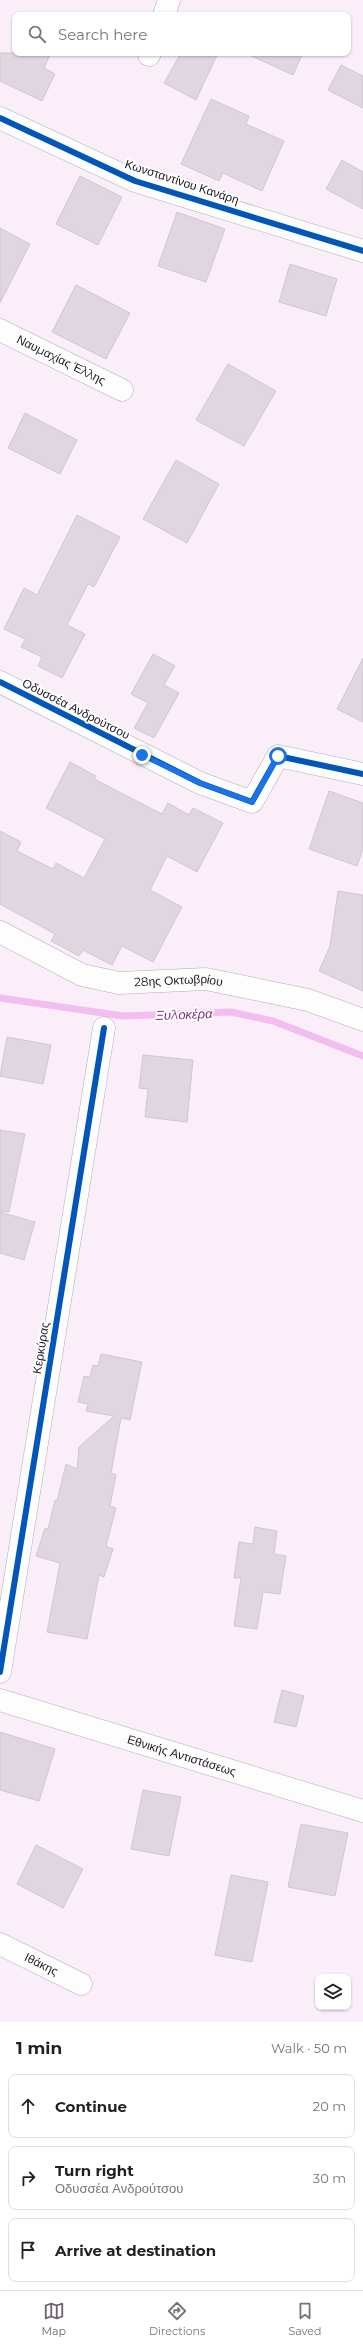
<!DOCTYPE html>
<html lang="en">
<head>
<meta charset="utf-8">
<style>
  body { margin:0; font-family:Montserrat,sans-serif; background:#f6f6f6; color:#202124 }
  .controls { position:absolute; right:12px; bottom:12px; display:grid; overflow:hidden; border-radius:8px; box-shadow:0 1px 3px #0004 }
  .controls button { width:36px; height:36px; display:grid; place-items:center; padding:0; border:0; border-bottom:1px solid #e0e0e0; background:#fff; color:#202124; font:20px sans-serif }
  .stop { position:absolute; width:12px; height:12px; margin:-9px; border:3px solid #1a73e8; border-radius:50%; background:#fff }
  .stop.end { background:#1a73e8; border-color:#fff; box-shadow:0 1px 4px #0008 }
  .list { margin:0; padding:0; list-style:none }
  h2 { display:flex; justify-content:space-between; align-items:center; height:52px; margin:0; padding:0 16px; font-size:17px }
  h2 small { font-size:13px; font-weight:400; color:#757577 }
  .list li { display:grid; grid-template-columns:26px 1fr auto; gap:12px; align-items:center; box-sizing:border-box; height:64px; margin:0 8px 8px; padding:0 8px; border:1px solid #e0e0e0; border-radius:8px }
  .list b { display:block; font-size:15px; white-space:nowrap }
  .list p { margin:0; font-size:13px; white-space:nowrap; color:#757577 }
  .list em { font-size:13px; font-style:normal; color:#757577 }
  .icon { flex:none; width:22px; height:22px; fill:none; stroke:currentColor; stroke-width:2; stroke-linecap:round; stroke-linejoin:round }
  .map { position:relative; flex:none; width:363px; height:2022px; overflow:hidden }
  .search { position:absolute; background:#fff; box-shadow:0 1px 3px #0004; left:12px; right:12px; top:12px; height:44px; display:flex; align-items:center; gap:10px; box-sizing:border-box; padding:0 14px; border-radius:8px; color:#757577; font-size:15px }
  .sheet { height:268px; background:#fff }
  nav { display:flex; justify-content:space-around; align-items:center; box-sizing:border-box; height:56px; border-top:1px solid #e0e0e0; background:#fff; font-size:11px; color:#757577 }
  nav a { display:grid; justify-items:center; gap:2px }
  nav .on { color:#6c636c }
  .map>svg:first-child { display:block }
</style>
</head>
<body>
<div class="map">
<svg width="363" height="2022" viewBox="0 0 363 2022">
  <rect width="100%" height="100%" fill="#faeff9"/>
  <g fill="none" stroke-linecap="round" stroke-linejoin="round">
    <!-- stream -->
    <path stroke="#f2bef0" stroke-width="7" d="M0,998L123,1016L231,1012L273,1021L363,1056"/>
  </g>
  <!-- building -->
  <path fill="#e0d6df" stroke="#d1c7d0" d="M0,53H51L44,68L55,74L42,101L0,81Z
    M181,53H218L196,100L164,83Z
    M245,53H303L293,75Z
    M341,65L363,76V108L328,90Z
    M211,99L249,116L246,124L284,141L262,191L223,173L219,181L181,164Z
    M342,160L363,172V209L326,189Z
    M80,176L122,197L98,245L56,224Z
    M177,212L225,229L206,282L158,266Z
    M0,228L30,244L0,303Z
    M290,264L337,279L326,316L279,302Z
    M76,285L130,313L106,359L52,332Z
    M228,364L276,391L244,446L196,420Z
    M25,413L77,440L60,474L8,448Z
    M176,460L219,484L187,543L143,519Z
    M77,515L120,537L94,587L88,584L67,625L85,634L62,678L38,666L42,657L21,647L25,639L4,629L24,588L37,595Z
    M153,654L175,666L164,685L179,693L154,738L134,728L148,703L131,694Z
    M363,658V722L337,709Z
    M70,762L96,776L94,779L162,814L168,803L189,815L193,808L223,823L197,872L167,856L150,890L182,907L153,962L122,946L112,965L83,950L79,956L51,941L55,934L0,904V831L21,842L17,851L53,869L56,863L84,878L105,839L46,808Z
    M329,791L363,803V849L357,866L309,849Z
    M338,891L363,895V991L319,971L330,946Z
    M7,1037L51,1045L43,1084L0,1076Z
    M143,1055L193,1060L187,1122L145,1117L148,1089L139,1088Z
    M0,1130L25,1134L9,1212L0,1211Z
    M0,1212L35,1222L24,1260L0,1253Z
    M101,1354L142,1362L130,1420L121,1418L111,1473L116,1475L110,1506L116,1508L106,1546L113,1549L104,1577L99,1575L87,1639L47,1632L60,1563L36,1556L45,1528L48,1529L55,1500L57,1501L66,1464L77,1469L79,1447L114,1416L86,1411L88,1404L78,1402L84,1376L90,1377L93,1365L98,1366Z
    M255,1527L277,1531L274,1554L286,1556L280,1594L263,1592L257,1629L234,1626L241,1578H234L239,1542L253,1544Z
    M282,1690L304,1696L296,1727L274,1722Z
    M0,1732L55,1749L39,1801L0,1790Z
    M143,1790L181,1797L169,1856L131,1849Z
    M301,1824L348,1833L335,1896L288,1887Z
    M36,1845L83,1869L63,1908L17,1884Z
    M231,1875L268,1882L252,1962L215,1955Z"/>
  <g fill="none" stroke-linecap="round" stroke-linejoin="round">
    <!-- minor casing -->
    <g stroke="#b4abb3" stroke-width="23">
      <g id="minor">
        <path d="M164,15L169,0"/>
        <path d="M149,55L150,53"/>
        <path d="M0,118L135,181L363,251"/>
        <path id="s1" d="M0,330L122,390"/>
        <path d="M0,682L200,783L252,802L278,756L363,774"/>
        <path id="s2" d="M0,932L82,975L119,983L206,979L308,1000L363,1020"/>
        <path d="M0,1672L104,1028"/>
        <path id="s3" d="M0,1700L363,1811"/>
        <path id="s4" d="M0,1944L81,1984"/>
      </g>
    </g>
    <!-- minor -->
    <use href="#minor" stroke="#fefdfe" stroke-width="22"/>
    <!-- cycleway casing -->
    <g stroke="#fff" stroke-width="8">
      <path id="cycleway" d="M0,118L135,181L363,251
        M0,682L200,783L252,802L278,756L363,774
        M0,1672L104,1028"/>
    </g>
    <!-- cycleway -->
    <use href="#cycleway" stroke="#0057b8" stroke-width="6"/>
  </g>
  <g fill="none" stroke-linecap="round" stroke-linejoin="round">
    <!-- route -->
    <path stroke="#1a73e8" stroke-width="5" d="M142,755L200,783L252,802L278,756"/>
  </g>
  <g text-anchor="middle" stroke-width="3.5" stroke-linejoin="round" paint-order="stroke">
    <!-- street labels -->
    <g font-size="12" fill="#201720" stroke="#fff">
      <text transform="translate(182 182) rotate(18)" y="4">Κωνσταντίνου Κανάρη</text>
      <text dy="4" stroke="none"><textPath href="#s1" startOffset="68">Ναυμαχίας Έλλης</textPath></text>
      <text transform="translate(76 709) rotate(27)" y="4">Οδυσσέα Ανδρούτσου</text>
      <text dy="4" stroke="none"><textPath href="#s2" startOffset="190">28ης Οκτωβρίου</textPath></text>
      <text transform="translate(41 1348) rotate(-81)" y="4">Κερκύρας</text>
      <text dy="4" stroke="none"><textPath href="#s3" startOffset="190">Εθνικής Αντιστάσεως</textPath></text>
      <text dy="4" stroke="none"><textPath href="#s4" startOffset="46">Ιθάκης</textPath></text>
    </g>
    <!-- water labels -->
    <g font-size="13" font-style="italic" fill="#803180" stroke="#fff">
      <text transform="translate(184 1014) rotate(-2)" y="5">Ξυλοκέρα</text>
    </g>
  </g>
</svg>
<div class="controls">
<button><svg class="icon" aria-label="layers" viewBox="0 0 24 24"><path d="M12 4l9 5-9 5-9-5zM3 14l9 5 9-5"/></svg></button>
</div>
<div class="stop" style="left:278px;top:756px"></div>
<div class="stop end" style="left:142px;top:755px"></div>
<div class="search"><svg class="icon" aria-label="search" viewBox="0 0 24 24"><circle cx="10" cy="10" r="6"/><path d="M15 15l6 6"/></svg>Search here</div>
</div>
<section class="sheet">
<h2>1 min<small>Walk · 50 m</small></h2>
<ul class="list">
<li><svg class="icon" aria-label="ahead" viewBox="0 0 24 24"><path d="M12 20V5M6 11l6-6 6 6"/></svg><div><b>Continue</b></div><em>20 m</em></li>
<li><svg class="icon" aria-label="right" viewBox="0 0 24 24"><path d="M7 20v-9h11M14 6l5 5-5 5"/></svg><div><b>Turn right</b><p>Οδυσσέα Ανδρούτσου</p></div><em>30 m</em></li>
<li><svg class="icon" aria-label="arrive" viewBox="0 0 24 24"><path d="M6 21V4h12l-3 4 3 4H6"/></svg><div><b>Arrive at destination</b></div></li>
</ul>
</section>
<nav>
<a class="on"><svg class="icon" aria-label="map" viewBox="0 0 24 24"><path d="M3 6l6-2 6 2 6-2v14l-6 2-6-2-6 2zM9 4v14M15 6v14"/></svg>Map</a>
<a><svg class="icon" aria-label="directions" viewBox="0 0 24 24"><path d="M12 3l9 9-9 9-9-9zM9 14v-3h6M13 9l2 2-2 2"/></svg>Directions</a>
<a><svg class="icon" aria-label="saved" viewBox="0 0 24 24"><path d="M7 4h10v16l-5-4-5 4z"/></svg>Saved</a>
</nav>
</body>
</html>
